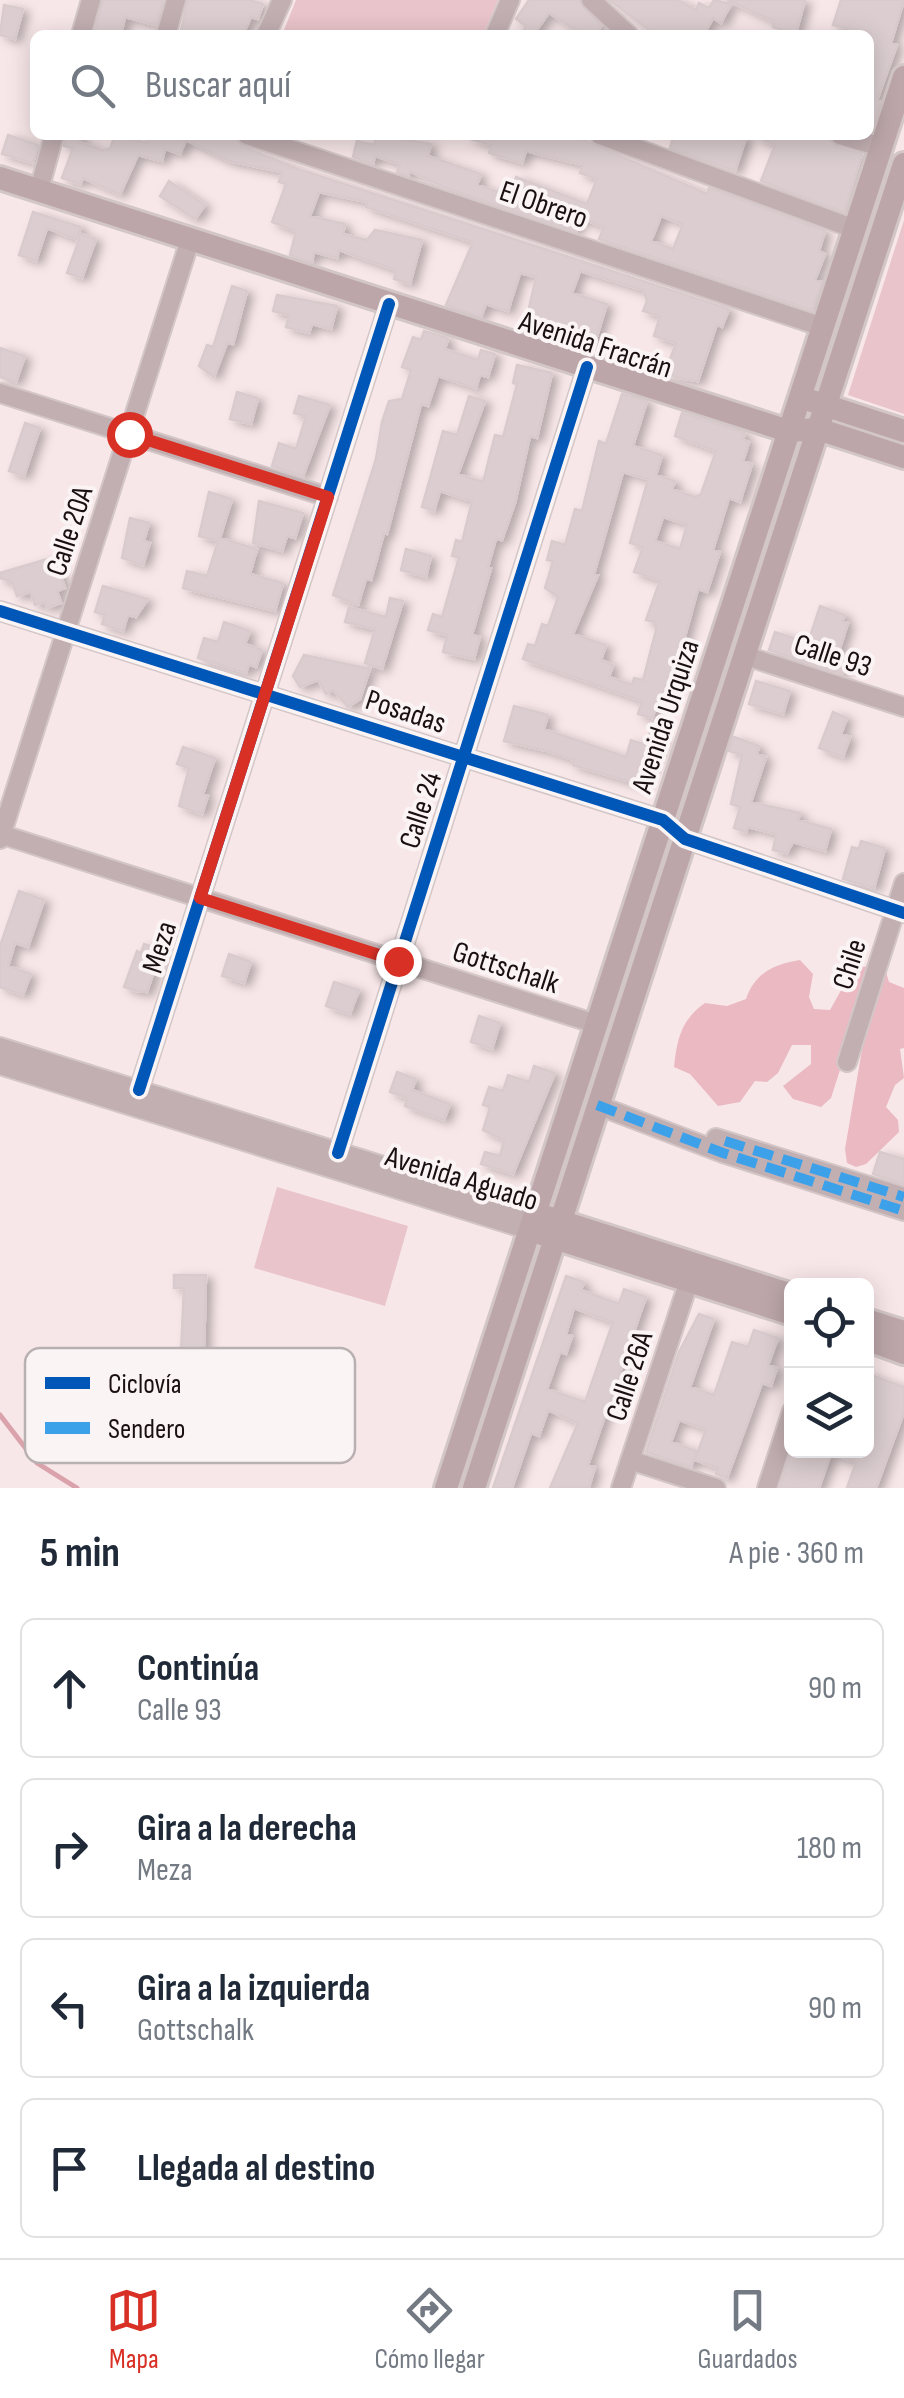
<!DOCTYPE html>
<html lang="es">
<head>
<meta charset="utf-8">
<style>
  body { margin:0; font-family:"Sofia Sans Condensed",sans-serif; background:#f2f2f3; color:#1f2937 }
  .controls { position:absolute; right:30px; bottom:30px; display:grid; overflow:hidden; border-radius:15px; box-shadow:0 5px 25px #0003 }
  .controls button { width:90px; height:90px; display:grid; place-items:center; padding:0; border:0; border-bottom:2px solid #e0e1e3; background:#fff; color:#1f2937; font:50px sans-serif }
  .stop { position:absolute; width:30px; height:30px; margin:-22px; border:8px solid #d93025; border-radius:50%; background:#fff }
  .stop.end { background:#d93025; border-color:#fff; box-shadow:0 2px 10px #0008 }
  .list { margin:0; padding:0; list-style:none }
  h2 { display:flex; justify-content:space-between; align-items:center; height:130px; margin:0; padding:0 40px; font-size:42px }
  h2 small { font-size:32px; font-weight:400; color:#747a83 }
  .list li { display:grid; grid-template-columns:65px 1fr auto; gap:30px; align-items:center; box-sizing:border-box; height:140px; margin:0 20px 20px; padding:0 20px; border:2px solid #e0e1e3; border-radius:15px }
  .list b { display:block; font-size:38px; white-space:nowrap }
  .list p { margin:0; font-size:32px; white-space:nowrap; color:#747a83 }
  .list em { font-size:32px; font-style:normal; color:#747a83 }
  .icon { flex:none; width:55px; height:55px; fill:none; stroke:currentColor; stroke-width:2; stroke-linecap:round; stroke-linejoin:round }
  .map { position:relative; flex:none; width:904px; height:1488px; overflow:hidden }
  .search { position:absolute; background:#fff; box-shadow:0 5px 25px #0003; left:30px; right:30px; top:30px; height:110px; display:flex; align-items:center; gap:25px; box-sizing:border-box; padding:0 35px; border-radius:15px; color:#747a83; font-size:38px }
  .sheet { height:770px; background:#fff }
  nav { display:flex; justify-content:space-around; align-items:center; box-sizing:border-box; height:140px; border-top:2px solid #e0e1e3; background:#fff; font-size:28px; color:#747a83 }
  nav a { display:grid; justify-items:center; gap:5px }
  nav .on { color:#d93025 }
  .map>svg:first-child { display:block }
</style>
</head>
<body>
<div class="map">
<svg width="904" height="1488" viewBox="0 0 904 1488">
  <defs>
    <filter id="shadow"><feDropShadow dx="6" dy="3.5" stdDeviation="5" flood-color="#0004"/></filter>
  </defs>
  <rect width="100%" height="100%" fill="#f8e7e9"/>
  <!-- green -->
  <path fill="#e9c4ca" d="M296,0H498L483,35H282Z
    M904,220V414L848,395Z
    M277,1187L408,1226L385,1306L254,1268Z"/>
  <!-- forest -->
  <path fill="#eab9c1" d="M800,960L813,974L809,997L814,1009L830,1010L854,967L884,966L889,982L904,988V1048L900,1049L904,1078L895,1085L886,1107L898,1120L899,1132L866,1164L856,1167L847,1163L845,1149L864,1038L848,1045L831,1098L821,1107L793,1099L783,1086L811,1064V1045H792L778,1073L767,1082L755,1081L740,1102L718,1106L690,1074L674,1067C677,1039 681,1020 705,1003L727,1006L746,999C755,973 774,964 800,960Z"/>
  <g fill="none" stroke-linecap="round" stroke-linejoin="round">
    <!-- stream -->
    <path stroke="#daa2ab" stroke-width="5" d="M0,1415L37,1463L77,1488"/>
  </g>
  <!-- building -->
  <path fill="#dcced0" stroke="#d9cbcd" stroke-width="2.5" fill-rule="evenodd" filter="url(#shadow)" d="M103,0H163L156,25L125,17L121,35H94Z
    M188,0H250L263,4L258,19L251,17L243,35H180Z
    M529,0H579L601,26L596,35H584L549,13L533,35H521L526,26L516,19Z
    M609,0H678L696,10L699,3L709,8L714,0L731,4L721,23L713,18L704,35H656Z
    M727,0H805L796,33L773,27L774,21Z
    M841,0H904L891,43L897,45L877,100L880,101L871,131L869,32L833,25Z
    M4,5L23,9L15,39L0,35Z
    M8,135L38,145L33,163L2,154Z
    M66,135H81L79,142L102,150L110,149L115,135L147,143L150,135H235L242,146L298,169L729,309L722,327L717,324L698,381L679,378L665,373L676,343L654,336L660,316L643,311L647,301L643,290L580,271L572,293L607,304L594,346L564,337L562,343L524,330L536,277L520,273L508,311L486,304L481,317L446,305L473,242L366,207L367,202L319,192L310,216L345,224L343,234L367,240L375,230L422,240L410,284L394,279L396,270L339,250L337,258L314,252L312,262L304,260L290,255L296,231L272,222L286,184L279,182L282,172L229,161L186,140L180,154L165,149L162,161L138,155L120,194L83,178L80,184L62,178L73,148L64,146Z
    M377,135L431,144L428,156L481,174L477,185L511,196L516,177L587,204L597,179L580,173L583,165L526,151L522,163L489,153L491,145L467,138L572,135L707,194L709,188L825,231L819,251L825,254L815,280L822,282L812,310L599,239L604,227L581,218L576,232L446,188L410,171L408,176L397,172L400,164L375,156L373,164L353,157L357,141L374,145ZM661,216L683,224L673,249L651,241Z
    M674,135H747L735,171L670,148Z
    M753,135H828L836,147L862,154L844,212L761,181L775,145Z
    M169,181L205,205L195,219L160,196Z
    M33,212L81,227L76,239L47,228L36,261L19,255Z
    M81,234L96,239L82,278L67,273Z
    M232,286L247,291L233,344L227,343L214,377L199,366L207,345L213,347Z
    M277,295L337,306L331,329L312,324L309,333L286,327L289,315L273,311Z
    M424,331L448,338L445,349L478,360L481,350L495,354L488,377L480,375L476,388L438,376L428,406L421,404L387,534L384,533L371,580L366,579L358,605L333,595L376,459L382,422L389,401L402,399L411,370L402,367L406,356L413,337L421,340Z
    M0,348L25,356L16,382L0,377Z
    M517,365L552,373L537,438L530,436L515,503L502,540L496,539L488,567L491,568L472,635L480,637L474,659L443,652L447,635L428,630L433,614L442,617L459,557L452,556L456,540L462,542L472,501L440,491L434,511L422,507L443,431L457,435L469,396L485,401L458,474L483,482L495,435L503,437L517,384L513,383Z
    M237,392L258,398L251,424L230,419Z
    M622,394L647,401L633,446L662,455L656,475L675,481L672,489L695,497L701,494L716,451L675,436L682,413L745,433L743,440L749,442L743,461L752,464L740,502L729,498L713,550L720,552L707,592L698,589L683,644L687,645L684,660L675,683L668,681L652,718L638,714L642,701L523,659L528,644L535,646L542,624L548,626L558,597L545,588L553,561L547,560L552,541L565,545L575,509L582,511L599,441L606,444ZM623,472L648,479L630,543L643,547L634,572L660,580L646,620L655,622L656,630L643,680L634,678L632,685L609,677L613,665L601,660L606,645L573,634L598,575L594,574ZM663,517L687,524L680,549L655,541Z
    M299,396L330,405L303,476L272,466L279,443L296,449L306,416L294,413Z
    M25,423L40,428L24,476L9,471Z
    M209,492L232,499L220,538L257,549L250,574L283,583L275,611L183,588L187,571L207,576L218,541L199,536Z
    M259,501L303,513L295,538L287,536L282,551L253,543Z
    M130,518L149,523L144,541L150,543L143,565L122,558Z
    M406,549L431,556L426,577L401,570Z
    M54,557L65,588L57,591L61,603L47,608L45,602L35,605L31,592L17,596L12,582L0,578V573Z
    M103,586L148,599L136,617L128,615L123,631L102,624L105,615L95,612Z
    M390,598L403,601L382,669L365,663L375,629L345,622L349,607L386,617Z
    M820,606L845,615L842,621L848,623L836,660L846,663L842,674L769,650L775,632L808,643Z
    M224,622L250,631L245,644L262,650L256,667L249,664L246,673L198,658L204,638L218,642Z
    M304,655L370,669L360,699L348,707L333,690L326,694L318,680L300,687L293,676Z
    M756,681L790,691L783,714L749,704Z
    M514,706L548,715L544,729L626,757L631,740L646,745L650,732L664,736L642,785L573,765L574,760L547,751L504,741Z
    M833,712L847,718L841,734L850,737L843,757L819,748Z
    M734,737L759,746L757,754L766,757L751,802L800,813L798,820L831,829L825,851L793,842L787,853L773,850L776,834L748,827L746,832L734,828L740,807L731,804L742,755L729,751Z
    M183,747L215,758L203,794L208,796L202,814L179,806L189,768L177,764Z
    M861,841L885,848L874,888L843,879L852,847L859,849Z
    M19,891L44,900L28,947L15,943L8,966L31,974L23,995L0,987V946Z
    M144,944L161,950L147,992L136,991L124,987L137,951L141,953Z
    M229,954L251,962L244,983L222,976Z
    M334,982L359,990L350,1014L326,1006Z
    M479,1016L500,1023L492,1049L471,1042Z
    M534,1066L555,1073L513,1174L481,1164L485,1152L500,1156L504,1140L483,1130L490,1107L483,1105L489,1087L503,1091L508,1075L529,1082Z
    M397,1072L416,1079L412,1090L450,1104L444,1120L405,1106L407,1098L390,1092Z
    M880,1152L904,1159V1184L873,1174Z
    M174,1275H206L204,1353L181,1352L184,1288H174Z
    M566,1276L584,1282L581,1290L619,1304L624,1289L646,1297L588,1465L595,1467L589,1487L550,1488L578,1423L548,1410L539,1436L531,1433L512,1488H493ZM574,1308L613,1322L585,1402L547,1389L560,1352L566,1354L572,1336L566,1334Z
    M699,1314L714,1319L690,1387L714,1395L732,1342L748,1347L754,1330L778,1338L768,1365L777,1368L771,1386L762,1383L727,1478L716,1474L718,1468L695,1460L706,1429L679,1420L671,1442L696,1451L691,1467L646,1452L679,1352Z
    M866,1373L904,1387V1412L876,1488H847L856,1462L831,1453L819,1488H780L792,1450H866L872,1415L866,1413Z"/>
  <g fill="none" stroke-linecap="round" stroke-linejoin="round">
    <!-- minor casing -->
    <g stroke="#d3c6c7" stroke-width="22">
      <path id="minor" d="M591,0L629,35
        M81,35L91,0
        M166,35L176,0
        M266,35L282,0
        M495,35L510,0
        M247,135L823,327
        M600,135L855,229
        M840,135L881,147
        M39,190L54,135
        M0,393L328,497
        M0,611L663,820L685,839L904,913
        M746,656L904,707
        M0,834L596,1024
        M0,839L190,240
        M0,1047L535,1213
        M847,1062L904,883
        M0,1065L529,1230
        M139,1090L389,304
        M597,1105L723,1153L904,1211
        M716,1138L904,1197
        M338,1153L587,367
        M630,1460L716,1488
        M621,1488L689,1281
        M767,1488L792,1411"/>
    </g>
    <!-- major casing -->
    <g stroke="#d3c6c7" stroke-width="28">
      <path id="major" d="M0,178L788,431L818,429L904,457
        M812,401L904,431
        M547,1217L792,1295
        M542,1234L792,1314
        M866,1320L904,1332
        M866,1339L904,1353
        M446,1488L904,77
        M474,1488L904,164"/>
    </g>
    <!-- minor -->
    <use href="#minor" stroke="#c2afb2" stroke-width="18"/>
    <!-- major -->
    <use href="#major" stroke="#bca6a9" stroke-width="22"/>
    <!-- quiet -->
    <path stroke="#3da1ea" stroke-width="10" stroke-dasharray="20 10" stroke-linecap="butt" d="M597,1105L723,1153L904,1211
      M725,1141L904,1197"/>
    <!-- cycleway casing -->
    <g stroke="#fbf4f5" stroke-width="19">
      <path id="cycleway" d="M0,611L663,820L685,839L904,913
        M139,1090L389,304
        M338,1153L587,367"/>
    </g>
    <!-- cycleway -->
    <use href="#cycleway" stroke="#0057b8" stroke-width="12"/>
  </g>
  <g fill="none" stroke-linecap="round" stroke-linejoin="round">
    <!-- route -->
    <path stroke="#d93025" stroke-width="12" d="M129,434L328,497L200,898L398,961"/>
  </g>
  <g text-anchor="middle" stroke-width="8" stroke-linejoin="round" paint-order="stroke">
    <!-- street labels -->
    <g font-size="30" fill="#1a1012" stroke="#fbf4f5">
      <text transform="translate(544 204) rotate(19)" y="10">El Obrero</text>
      <text transform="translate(596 344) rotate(18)" y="10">Avenida Fracrán</text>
      <text transform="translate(69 531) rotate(-72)" y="10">Calle 20A</text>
      <text transform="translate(833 655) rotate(18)" y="10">Calle 93</text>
      <text transform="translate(406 711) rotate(18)" y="10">Posadas</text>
      <text transform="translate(665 716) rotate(-72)" y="10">Avenida Urquiza</text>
      <text transform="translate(420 810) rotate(-72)" y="10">Calle 24</text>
      <text transform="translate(159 947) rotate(-72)" y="10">Meza</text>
      <text transform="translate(849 964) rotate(-72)" y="10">Chile</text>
      <text transform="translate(506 967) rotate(18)" y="10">Gottschalk</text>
      <text transform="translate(462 1178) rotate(17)" y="10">Avenida Aguado</text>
      <text transform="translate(629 1376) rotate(-72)" y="10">Calle 26A</text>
    </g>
  </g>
  <!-- legend -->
  <rect x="25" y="1348" width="330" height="115" rx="15" fill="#fbf4f5" stroke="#b8b0b1" stroke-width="2.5"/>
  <rect x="45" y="1377" width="45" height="12" fill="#0057b8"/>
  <rect x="45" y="1422" width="45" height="12" fill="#3da1ea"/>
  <g font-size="28" fill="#1a1012">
    <text x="108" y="1393">Ciclovía</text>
    <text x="108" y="1438">Sendero</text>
  </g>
</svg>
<div class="controls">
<button><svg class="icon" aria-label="locate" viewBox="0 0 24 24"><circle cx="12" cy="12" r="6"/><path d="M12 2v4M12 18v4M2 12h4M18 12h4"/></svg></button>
<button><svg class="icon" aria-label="layers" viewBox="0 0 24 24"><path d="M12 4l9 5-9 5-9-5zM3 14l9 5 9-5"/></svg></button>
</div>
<div class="stop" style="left:129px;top:434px"></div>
<div class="stop end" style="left:398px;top:961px"></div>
<div class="search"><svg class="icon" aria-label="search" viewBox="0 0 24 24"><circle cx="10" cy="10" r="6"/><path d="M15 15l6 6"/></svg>Buscar aquí</div>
</div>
<section class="sheet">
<h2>5 min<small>A pie · 360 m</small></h2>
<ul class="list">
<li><svg class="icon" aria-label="ahead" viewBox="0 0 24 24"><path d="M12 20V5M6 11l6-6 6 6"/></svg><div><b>Continúa</b><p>Calle 93</p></div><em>90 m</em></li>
<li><svg class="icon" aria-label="right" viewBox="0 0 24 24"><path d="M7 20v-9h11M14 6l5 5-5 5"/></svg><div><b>Gira a la derecha</b><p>Meza</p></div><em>180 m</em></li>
<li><svg class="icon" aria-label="left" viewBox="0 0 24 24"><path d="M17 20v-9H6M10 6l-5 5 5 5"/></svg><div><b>Gira a la izquierda</b><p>Gottschalk</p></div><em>90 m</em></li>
<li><svg class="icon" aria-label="arrive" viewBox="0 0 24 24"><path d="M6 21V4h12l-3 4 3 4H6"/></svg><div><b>Llegada al destino</b></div></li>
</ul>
</section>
<nav>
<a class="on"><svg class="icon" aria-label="map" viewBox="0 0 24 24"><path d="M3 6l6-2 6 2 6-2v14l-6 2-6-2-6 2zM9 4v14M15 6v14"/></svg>Mapa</a>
<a><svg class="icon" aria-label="directions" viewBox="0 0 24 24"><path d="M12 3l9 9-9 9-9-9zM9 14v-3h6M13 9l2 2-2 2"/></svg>Cómo llegar</a>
<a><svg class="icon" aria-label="saved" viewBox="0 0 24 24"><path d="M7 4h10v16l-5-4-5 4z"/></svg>Guardados</a>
</nav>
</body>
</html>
